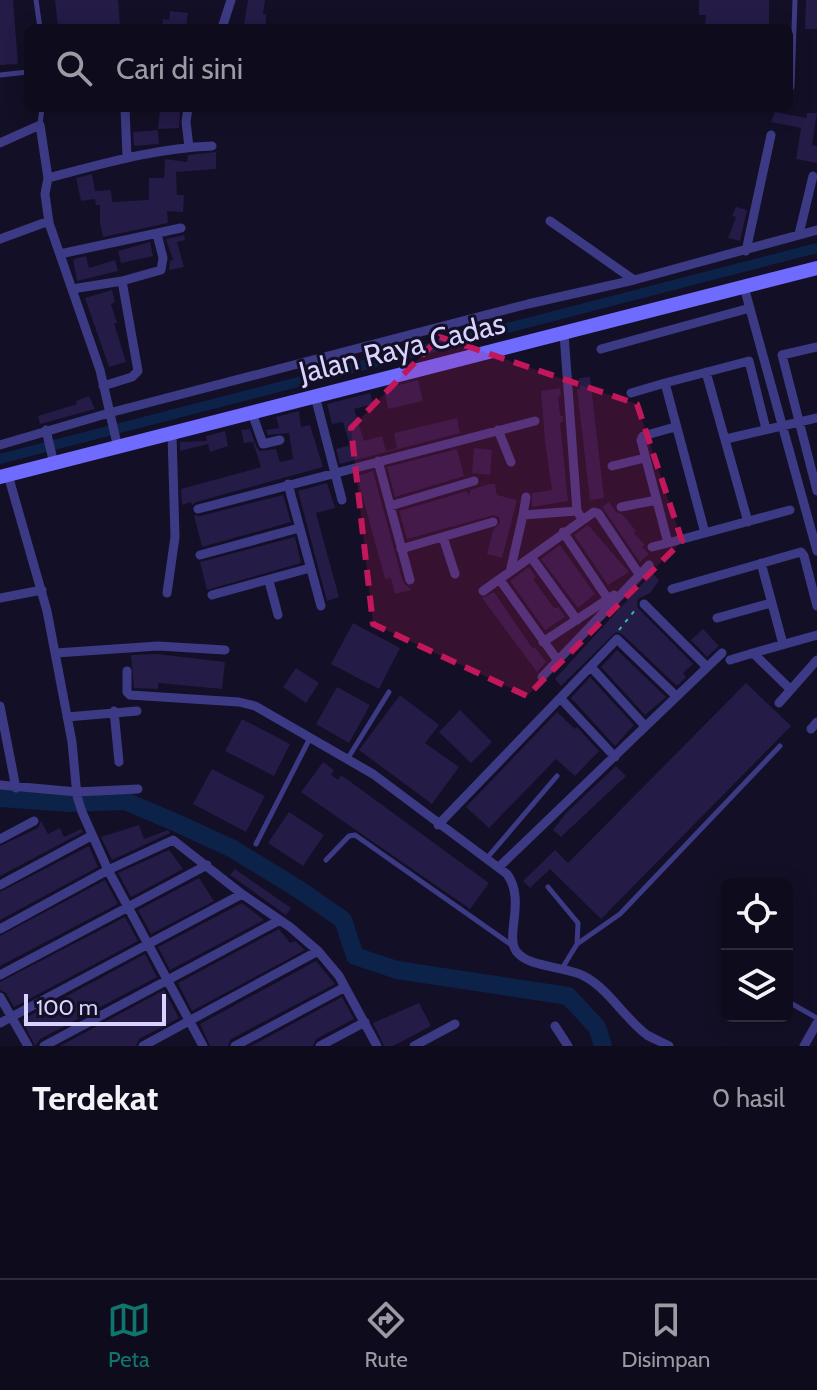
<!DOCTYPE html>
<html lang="id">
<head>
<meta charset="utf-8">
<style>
  body { margin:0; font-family:Cabin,sans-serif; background:#171425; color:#f1f3f6 }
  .controls { position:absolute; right:24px; bottom:24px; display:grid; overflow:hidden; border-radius:12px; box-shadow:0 4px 20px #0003 }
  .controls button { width:72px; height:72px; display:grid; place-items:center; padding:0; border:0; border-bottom:2px solid #2e2b3b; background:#0e0b1c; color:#f1f3f6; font:40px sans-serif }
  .scale { position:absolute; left:24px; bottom:20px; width:142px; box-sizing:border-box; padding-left:8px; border:4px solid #d9d4ff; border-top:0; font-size:22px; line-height:28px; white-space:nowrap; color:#d9d4ff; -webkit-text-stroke:6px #130f26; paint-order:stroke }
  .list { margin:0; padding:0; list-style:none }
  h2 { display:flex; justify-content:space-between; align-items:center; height:104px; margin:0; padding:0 32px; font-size:34px }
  h2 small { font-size:26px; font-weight:400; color:#9b9ba3 }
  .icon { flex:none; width:44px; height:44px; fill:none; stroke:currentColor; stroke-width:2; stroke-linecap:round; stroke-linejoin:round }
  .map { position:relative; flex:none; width:817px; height:1046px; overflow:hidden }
  .search { position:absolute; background:#0e0b1c; box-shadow:0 4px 20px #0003; left:24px; right:24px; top:24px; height:88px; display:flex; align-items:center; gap:20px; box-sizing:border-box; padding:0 28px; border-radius:12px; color:#9b9ba3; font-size:30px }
  .sheet { height:232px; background:#0e0b1c }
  nav { display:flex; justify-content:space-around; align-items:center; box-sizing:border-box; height:112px; border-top:2px solid #2e2b3b; background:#0e0b1c; font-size:22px; color:#9b9ba3 }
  nav a { display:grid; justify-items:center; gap:4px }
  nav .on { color:#0f766e }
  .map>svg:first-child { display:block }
</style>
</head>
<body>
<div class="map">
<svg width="817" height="1046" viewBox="0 0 817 1046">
  <rect width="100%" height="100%" fill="#130f26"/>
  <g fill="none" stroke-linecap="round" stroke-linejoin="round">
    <!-- canal -->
    <path stroke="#0c2248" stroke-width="10" d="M0,459L817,248"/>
    <!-- river -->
    <path stroke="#0c2248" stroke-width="18" d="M0,798L69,803L125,801L179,824L233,849L300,890L343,920L355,956L397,970L568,996L597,1027L603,1046"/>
  </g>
  <!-- building -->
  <path fill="#241b47" d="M0,0H13L18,64L0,65Z
    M55,0H118L120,25L58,28Z
    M248,0H265L263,14H266V24H244Z
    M699,0H769V28H705L706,15H699Z
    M806,0H817V29H805Z
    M170,11L188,13L186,28H162L163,19L169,20Z
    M160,111L180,112L179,128L158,129Z
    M775,112L806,118L807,113H817L812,145L817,146V163L796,159L801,128L771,122Z
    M158,130L159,144L134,146L133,132Z
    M216,152V169L176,172L177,195H184L183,212L167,211L168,223L103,237L100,223V205H96L95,199L81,201L76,178L92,174L95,191L111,190L112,202L147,200L149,199V178H164L165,159L187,162L188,155Z
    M736,207L747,210L740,241L728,238L736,217L732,216Z
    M184,235L185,240L177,242L184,267L169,270L170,261L173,260L166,239Z
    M150,242L153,256L121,263L118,251Z
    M86,256L89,268L115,260L118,271L77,281L73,259Z
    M112,290L115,302L111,304L117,323H114L126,362L109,367L85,298Z
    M590,377L604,498L590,500L577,389H580L579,378Z
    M418,380L423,401L388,409L384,389Z
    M560,388L561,396L558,397L560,415L563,416V422L560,423L568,501L532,507V493L552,490L545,441L541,391Z
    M370,393L373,404L354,409L364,441L382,436L386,451L397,448L394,433L457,418L460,433L340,464L336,449L350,445L343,422L332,424L327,404Z
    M89,396L95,409L40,424L38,416L77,404L76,401Z
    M299,411L301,427L310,425L323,467L196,502L192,505L191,502L182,505L181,489L261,467L253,442L244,443L241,430L250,429L256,446L260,451L276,449L280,462L293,459L289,433L268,435L266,430L279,428L276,417Z
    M225,431L228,446L210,452L208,444L180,451V442L207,441L206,436Z
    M474,448L492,450L490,475L472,473Z
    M457,449L464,476L395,497L387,467Z
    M373,471L403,582L411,590L395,594L391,578L385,579L357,476Z
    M327,483L335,508L316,513L339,597L327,601L298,491Z
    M489,484H495L497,495L517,500L502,558L487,554L493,530L500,523L499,517L494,515L407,539L399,511L467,491L469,497L470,490Z
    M283,495L291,522L202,547L194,515L200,516Z
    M609,502L616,512L622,514L636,531L634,533L645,545L642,547L649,554L640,562L602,507Z
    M588,525L629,572L608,585L574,535Z
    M295,537L301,563L207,590L200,562Z
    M560,545L595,594L578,608L541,559Z
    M529,567L536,577L533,579L554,608L558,607L565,617L545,630L510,581Z
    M652,573L659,580L650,593L638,599L637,607L693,664L683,673L686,677L677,686L622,634L616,632L561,686L555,679Z
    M494,592L533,649L535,647L546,662L537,672L482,598Z
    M353,623L400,648L379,689L331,664Z
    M703,629L719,646L707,657L691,640Z
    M617,650L666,697L645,715L601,667Z
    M157,654L225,662L222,689L158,683V689L134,688L131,655Z
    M296,668L319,683L306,703L283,687Z
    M590,677L634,725L615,746L571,698Z
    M746,683L791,726L601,919L550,869L530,888L523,881L555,850L568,863Z
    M337,687L370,705L349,743L316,724Z
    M400,695L439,725L425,743L459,767L432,804L359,750Z
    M460,710L492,742L471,763L439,732Z
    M557,712L575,729L577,727L599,751L575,776L556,759L489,828L466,807Z
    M242,719L290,744L274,776L225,751Z
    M323,762L334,770L331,775L338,780L341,775L489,883L470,909L301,792Z
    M616,766L626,776L561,837L553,830L566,813Z
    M212,769L265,796L246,832L193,804Z
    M289,812L324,835L303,866L268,843Z
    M41,821L48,834L60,828L64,837L81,829L83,832L0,876V846L38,828Z
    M139,825L144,839L168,830L170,833L112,860L101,837Z
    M89,846L98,867L0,920V892Z
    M169,850L183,869L131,897L118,873Z
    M235,869L291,908L286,915L230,875Z
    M199,878L214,901L151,934L138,910Z
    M105,880L118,904L0,966V936Z
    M242,903L264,920L170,970L158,947Z
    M125,917L138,941L14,1007L6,993L0,990V982Z
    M279,929L290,943L295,941L305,950L192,1011L178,983Z
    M145,954L157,977L40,1039L35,1046L22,1020Z
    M316,961L335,984L231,1039L228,1046H210L200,1024Z
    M164,990L179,1018L139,1039L136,1046H60Z
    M342,997L354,1019L316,1039L313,1046H251Z
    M419,1003L431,1026L393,1046H384L373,1023Z"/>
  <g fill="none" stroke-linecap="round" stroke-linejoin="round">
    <!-- path -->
    <path stroke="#2fb8b0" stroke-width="2" stroke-dasharray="4 6" stroke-linecap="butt" d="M619,630L635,610"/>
    <!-- lane -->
    <path stroke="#3d3a85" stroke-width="5" d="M36,0L40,28
      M0,75L28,72
      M789,93L792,87L795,0
      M40,124L42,108
      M348,758L389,692
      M256,844L310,738
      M487,858L557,776
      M326,860L349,836L355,835L513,946
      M548,887L578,923L577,944L563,967
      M577,944L620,914L780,746
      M787,1001L817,1018"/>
    <!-- street -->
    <path stroke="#3d3a85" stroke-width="9" d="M222,28L231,0
      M125,108L127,157
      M188,108L186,122L189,147
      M0,143L40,125L48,178L45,194L49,223L100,370L118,448
      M48,178C102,164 156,148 212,146
      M550,221L634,280
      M799,234L813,176
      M0,239L49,221
      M746,251L771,135
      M60,254L181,228
      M744,287L817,551
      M72,289L122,281L161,270L163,258L157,234
      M564,334L577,511L582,519
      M817,347L782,355L817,491
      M601,349L750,308
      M706,372L748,522
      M103,386L132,377L138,371L122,281
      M631,393L665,383
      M315,396L342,500
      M252,413L263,444L280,440
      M675,427L643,436L641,440L668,543L790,510
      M46,430L54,464
      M498,430L511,462
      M726,439L817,418
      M0,445L109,413L528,304L634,280L817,230
      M378,461L410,580
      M612,466L645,458
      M8,475L47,611L72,742L77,796L82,812L108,870L203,1046
      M288,484L321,606
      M390,506L474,481
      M621,507L657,500
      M198,509L535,421
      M523,515L526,497
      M563,532L608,599
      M705,533L665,383L749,361L766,429
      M443,537L455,574
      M652,547L668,543
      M401,549L493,522
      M200,555L299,528
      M531,557L577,620
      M761,563L783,644
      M510,572L523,515L577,511
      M500,580L558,661
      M269,581L278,615
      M672,589L801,552L804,556L817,606
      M483,591L594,512L598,513L639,574
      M167,593L175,537L172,434
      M212,595L310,568
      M0,598L42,590
      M644,604L706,666
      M717,618L771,603
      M543,642L614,595
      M56,653L158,646L225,650
      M753,653L817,635
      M730,660L753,653L790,689
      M591,667L645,726
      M127,671V692L130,695L239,702L255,706L373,774L507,874C526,900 505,935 516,951C528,968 565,966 584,976C610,990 624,1018 647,1035C654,1039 662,1042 669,1046
      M542,677L649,565
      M561,699L615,757
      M779,703L817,660
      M0,706L16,788
      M114,711L119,762
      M67,717L137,711
      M811,729L817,722
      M0,785L77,792L138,789
      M438,825L617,639L676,696
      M0,839L34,821
      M499,867L722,653
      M0,885L91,836
      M0,929L108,870L173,840L242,894L290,927L318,951L339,976L377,1046
      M0,975L207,865
      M0,997L28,1046
      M0,1023L242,894
      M555,1026L568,1046
      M44,1046L280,920
      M143,1046L318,951
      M235,1046L345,987
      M320,1046L365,1022
      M414,1046L455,1024
      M804,1046L817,1023"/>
    <!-- secondary -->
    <path stroke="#6f6bff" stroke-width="14" d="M0,477L817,268"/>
  </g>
  <!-- marked area -->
  <path fill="#c2185b" fill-opacity="0.2" stroke="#c2185b" stroke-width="6" stroke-dasharray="16 10" stroke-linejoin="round" d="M440,337L637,404L682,541L527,696L373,624L351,428Z"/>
  <g text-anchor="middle" stroke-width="6" stroke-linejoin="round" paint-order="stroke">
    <!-- street labels -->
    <g font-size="30" fill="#d9d4ff" stroke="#130f26">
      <text transform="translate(402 348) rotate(-14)" y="10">Jalan Raya Cadas</text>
    </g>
  </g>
</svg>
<div class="controls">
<button><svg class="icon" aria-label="locate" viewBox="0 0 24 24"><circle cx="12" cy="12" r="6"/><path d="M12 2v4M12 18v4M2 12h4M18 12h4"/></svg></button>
<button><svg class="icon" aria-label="layers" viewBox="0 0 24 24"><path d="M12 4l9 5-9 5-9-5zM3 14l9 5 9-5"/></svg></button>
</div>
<div class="scale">100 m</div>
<div class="search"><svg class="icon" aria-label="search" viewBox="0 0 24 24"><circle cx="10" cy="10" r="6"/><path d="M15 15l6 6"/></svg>Cari di sini</div>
</div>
<section class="sheet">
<h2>Terdekat<small>0 hasil</small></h2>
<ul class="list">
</ul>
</section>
<nav>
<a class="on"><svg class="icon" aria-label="map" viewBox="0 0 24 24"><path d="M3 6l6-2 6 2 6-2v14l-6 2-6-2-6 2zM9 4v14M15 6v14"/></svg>Peta</a>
<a><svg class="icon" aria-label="directions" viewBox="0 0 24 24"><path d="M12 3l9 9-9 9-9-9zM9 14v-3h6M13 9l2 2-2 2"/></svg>Rute</a>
<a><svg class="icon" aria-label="saved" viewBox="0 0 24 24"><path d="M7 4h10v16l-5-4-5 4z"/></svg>Disimpan</a>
</nav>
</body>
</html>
